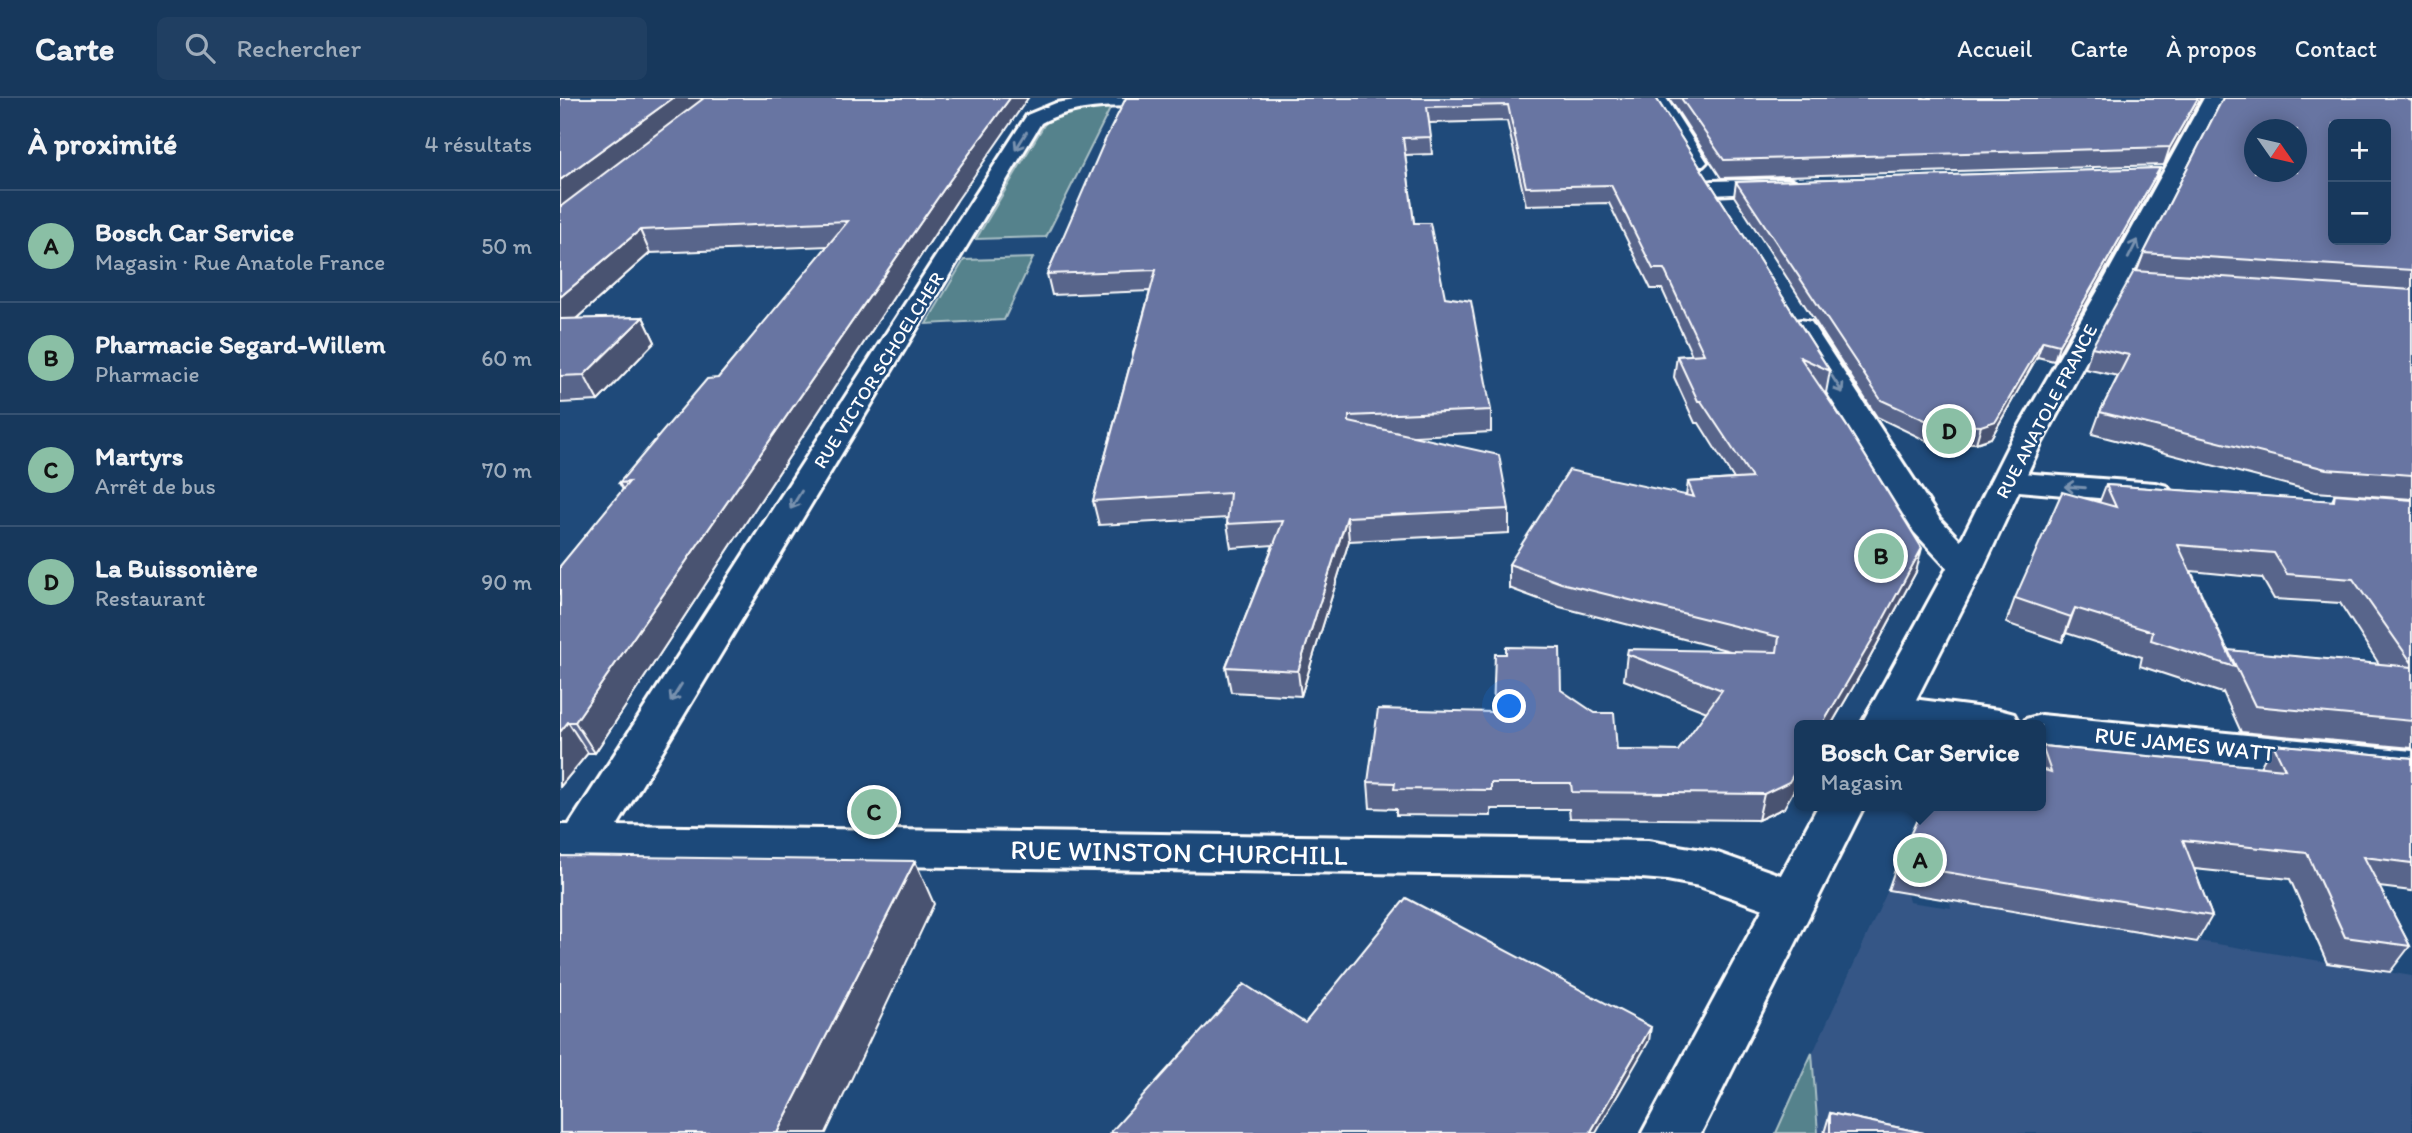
<!DOCTYPE html>
<html lang="fr">
<head>
<meta charset="utf-8">
<style>
  body { margin:0; font-family:Itim,sans-serif; background:#203f62; color:#f1f3f6 }
  .controls { position:absolute; right:21px; top:21px; display:grid; overflow:hidden; border-radius:10px; box-shadow:0 4px 18px #0003 }
  .controls button { width:63px; height:63px; display:grid; place-items:center; padding:0; border:0; border-bottom:2px solid #365272; background:#17385c; color:#f1f3f6; font:35px sans-serif }
  .compass { position:absolute; left:1684px; top:21px; width:63px; height:63px; border-radius:50%; background:#17385c; box-shadow:0 4px 18px #0003; rotate:124deg }
  .you { position:absolute; left:950px; top:609px; width:24px; height:24px; margin:-18px; border:5px solid #fff; border-radius:50%; background:#1a73e8; box-shadow:0 0 0 10px #1a73e833 }
  .badge { display:grid; place-items:center; width:46px; height:46px; border-radius:50%; background:#8abfa5; color:#111; font-size:23px; font-weight:700 }
  .pin { position:absolute; translate:-50% -50%; border:4px solid #fff; box-shadow:0 2px 7px #0006 }
  .popup { position:absolute; left:1234px; top:622px; width:252px; height:91px; box-sizing:border-box; display:grid; place-content:center; border-radius:10px; background:#17385c; filter:drop-shadow(0 2px 5px #0005); font-size:23px; white-space:nowrap; color:#9eacbb }
  .popup b { font-size:26px; color:#f1f3f6 }
  .popup::after { content:''; position:absolute; left:50%; top:100%; margin-left:-14px; border:14px solid transparent; border-top-color:#17385c }
  .list { margin:0; padding:0; list-style:none }
  h2 { display:flex; justify-content:space-between; align-items:center; height:91px; margin:0; padding:0 28px; font-size:30px }
  h2 small { font-size:23px; font-weight:400; color:#9eacbb }
  .list li { display:grid; grid-template-columns:46px 1fr auto; gap:21px; align-items:center; box-sizing:border-box; height:112px; padding:0 28px; border-top:2px solid #365272 }
  .list b { display:block; font-size:26px; white-space:nowrap }
  .list p { margin:0; font-size:23px; white-space:nowrap; color:#9eacbb }
  .list em { font-size:23px; font-style:normal; color:#9eacbb }
  .icon { flex:none; width:38px; height:38px; fill:none; stroke:currentColor; stroke-width:2; stroke-linecap:round; stroke-linejoin:round }
  .map { position:relative; flex:none; width:1852px; height:1035px; overflow:hidden }
  header { display:flex; align-items:center; gap:42px; box-sizing:border-box; height:98px; padding:0 35px; background:#17385c; border-bottom:2px solid #365272 }
  header strong { font-size:33px }
  nav { display:flex; gap:38px; margin-inline-start:auto; font-size:24px }
  .search { width:490px; height:63px; background:#203f62; display:flex; align-items:center; gap:18px; box-sizing:border-box; padding:0 24px; border-radius:10px; color:#9eacbb; font-size:26px }
  main { display:flex }
  aside { flex:1; background:#17385c }
  .map>svg:first-child { display:block }
</style>
</head>
<body>
<header>
<strong>Carte</strong>
<div class="search"><svg class="icon" aria-label="search" viewBox="0 0 24 24"><circle cx="10" cy="10" r="6"/><path d="M15 15l6 6"/></svg>Rechercher</div>
<nav><a>Accueil</a><a>Carte</a><a>À propos</a><a>Contact</a></nav>
</header>
<main>
<aside>
<h2>À proximité<small>4 résultats</small></h2>
<ul class="list">
<li><span class="badge">A</span><div><b>Bosch Car Service</b><p>Magasin · Rue Anatole France</p></div><em>50 m</em></li>
<li><span class="badge">B</span><div><b>Pharmacie Segard-Willem</b><p>Pharmacie</p></div><em>60 m</em></li>
<li><span class="badge">C</span><div><b>Martyrs</b><p>Arrêt de bus</p></div><em>70 m</em></li>
<li><span class="badge">D</span><div><b>La Buissonière</b><p>Restaurant</p></div><em>90 m</em></li>
</ul>
</aside>
<div class="map">
<svg width="1852" height="1035" viewBox="0 0 1852 1035">
  <rect width="100%" height="100%" fill="#1f4a7a"/>
  <filter id="ink" filterUnits="userSpaceOnUse"><feTurbulence type="fractalNoise" baseFrequency=".0143" numOctaves="2"/><feDisplacementMap in="SourceGraphic" scale="14" xChannelSelector="R" yChannelSelector="G"/><feConvolveMatrix kernelMatrix="1 2 1 2 8 2 1 2 1" color-interpolation-filters="sRGB"/></filter>
  <g filter="url(#ink)">
    <!-- built -->
    <path fill="#355786" d="M1328,792L1347,796L1349,804L1391,810L1390,802L1852,878V1035H1216Z"/>
    <!-- green -->
    <path fill="#54828c" stroke="#aac0c6" stroke-width="2" d="M552,7L486,139L416,141L484,27C501,8 528,10 552,7Z
      M473,160L444,222L366,226L404,162Z
      M1252,955L1258,1035H1216Z"/>
    <g fill="none" stroke-linecap="round" stroke-linejoin="round">
      <!-- minor casing -->
      <g stroke="#fff" stroke-width="6">
        <path id="minor" d="M529,0H623L625,3L616,9C573,9 520,3 481,25L57,728L1088,743L1155,754L1249,787L1257,801L1249,815L1232,821L1139,788L1107,782L1068,779L0,763V727H9L467,17L496,5Z
          M1088,0H1106L1147,64L1143,68H1129Z
          M1227,81L1235,83L1238,88L1235,93L1152,97L1144,95L1141,90L1144,85L1152,83Z
          M1241,222L1251,224L1379,420L1424,468L1419,476L1406,479L1393,476L1354,434L1227,230L1231,224Z
          M1447,374L1595,385L1607,388L1612,395L1607,402L1595,405L1435,391L1430,384L1435,377Z
          M1329,598L1439,612L1454,616L1460,627H1328L1314,623L1308,613L1314,603Z
          M1481,617L1852,653V685L1481,647V627H1462L1466,621Z"/>
      </g>
      <!-- tertiary casing -->
      <g stroke="#fff" stroke-width="6">
        <path id="tertiary" d="M1644,0H1662L1569,184L1480,348L1424,468L1343,627H1301L1388,468L1448,348L1543,184Z
          M1258,708H1304L1141,1035H1082Z"/>
      </g>
      <!-- minor -->
      <use href="#minor" fill="#1f4a7a" fill-rule="evenodd"/>
      <!-- tertiary -->
      <use href="#tertiary" fill="#1f4a7a" fill-rule="evenodd"/>
    </g>
    <!-- wall -->
    <path fill="#59658b" stroke="#fff" stroke-width="2" fill-rule="evenodd" d="M0,0L396,104L35,655H28L0,689V468L63,392L59,385L158,280L268,148L90,155L16,221L83,219L95,244L38,303L0,305Z
      M566,0H1096L1270,273L1266,295L1263,294L1356,474L1306,567L1271,627H1239L1224,710L1198,722L1010,720L1009,711H931V718L836,717V711L810,710L808,684L933,614L1001,592L1057,652L1118,653L1147,614L1064,582L1067,556L1170,553L1000,509L949,490V466L1126,398L1128,384L1174,381L1139,325H1135L1114,279L1117,258L1132,257L1102,191H1091L1049,105L966,107L947,23L869,25L872,56L845,57L854,125L931,312V334L853,338L949,411V435L789,443L741,598L671,594L666,569L713,447L671,450L667,426L668,420L539,427L533,403L590,193L492,197L487,176Z
      M1109,0H1641L1604,67L1161,80Z
      M1663,0H1852V401L1755,394L1532,336L1540,314L1558,278L1525,271L1532,249L1577,173L1584,155Z
      M1600,70L1595,84L1494,263L1477,259L1431,340L1416,345H1371L1317,319L1174,98L1176,84Z
      M1546,387L1772,403L1775,396L1852,402V650L1681,634L1663,594L1662,595L1580,568L1582,559L1506,535L1502,544L1446,525L1455,500L1539,405ZM1631,473L1702,480L1714,501L1780,505L1819,566L1668,553Z
      M1713,646L1852,660V793L1819,789L1850,848L1830,874L1767,865L1730,781L1634,771L1652,818L1637,844L1328,792L1337,766L1481,708V652L1482,648L1700,669Z
      M1270,1015L1364,1035H1264Z"/>
    <!-- shaded-wall -->
    <path fill="#495271" stroke="#fff" stroke-width="2" d="M113,0H147L0,112V82Z
      M450,0H468L396,104L35,655L15,624L390,82Z
      M1638,0H1641L1604,67L1610,49Z
      M1600,70L1595,84L1494,263L1499,247Z
      M80,132L90,155L0,235V199Z
      M83,219L95,244L38,303L24,277Z
      M1483,243L1477,259L1431,340L1416,345L1421,328Z
      M787,419L789,443L741,598L738,573Z
      M1362,450L1356,474L1306,567L1271,627H1262Z
      M1515,510L1506,535L1502,544L1511,519Z
      M8,624L28,655L0,689V634Z
      M1239,667V683L1224,710L1198,722L1204,696Z
      M355,763L374,806L266,1035H217Z
      M1091,929L1089,943L1036,1035H1030Z"/>
    <!-- building -->
    <path fill="#6875a2" stroke="#fff" stroke-width="2" fill-rule="evenodd" d="M0,0H113L0,82Z
      M144,0H450L390,82L15,624H8L0,634V468L69,384L59,385L147,281L158,280L288,123L80,132L0,199V109Z
      M566,0H1096L1270,273L1240,259L1288,330L1362,450L1312,542L1262,627H1239V667L1229,684L1204,696L1012,694L1011,685H931V692L834,691L835,685L808,684L818,611L933,614L935,556H946V549L1000,550L1001,592L1035,615H1054L1057,652L1118,653L1162,592L1067,556L1068,551L1217,554L1219,539L1001,485L949,466L1009,372L1134,399L1128,384L1192,380L1141,303H1138L1117,258L1144,256L1104,171H1093L1051,87L966,89L948,7L867,9L871,39L843,40L854,125H870L885,199L911,203L931,312L789,318V324L939,357L949,411L787,419L738,573L666,569L723,423L667,426L670,395L533,403L596,172L487,176L545,42Z
      M1121,0H1638L1610,49L1164,62Z
      M1663,0H1844L1852,3V172L1584,155ZM1773,26H1826V142H1773ZM1695,32H1737V74H1695Z
      M1600,70L1499,247L1483,243L1436,323L1421,328L1376,327L1321,302L1176,84Z
      M1574,173L1852,192V377L1766,371L1540,314L1569,257L1532,249Z
      M83,219L24,277L0,278V221Z
      M1546,387L1774,403L1775,396L1852,402V565L1793,481L1727,476L1714,455L1618,447L1675,569L1591,542L1593,534L1515,510L1511,519L1455,500L1502,394L1556,409Z
      M1668,552L1852,569V623L1695,608Z
      M1713,646L1852,660V765L1804,759L1850,848L1785,839L1747,755L1623,742L1652,818L1337,766L1363,708H1481V671L1491,674L1482,648L1725,671Z
      M0,758L355,763L217,1035H0Z
      M846,800L1091,929L1030,1035H550L684,886L745,925Z
      M1270,1015L1364,1035H1270Z"/>
    <!-- one-way arrows -->
    <defs><path id="oneway-shaft" d="M-6 0H5M1.5-3L5.5 0L1.5 3" fill="none" stroke-width="1.6" stroke-linecap="round" stroke-linejoin="round" transform="scale(1.75)"/></defs>
    <g stroke="#7992af">
      <use href="#oneway-shaft" transform="translate(461 43) rotate(122)"/>
      <use href="#oneway-shaft" transform="translate(1573 151) rotate(-63)"/>
      <use href="#oneway-shaft" transform="translate(1277 286) rotate(57)"/>
      <use href="#oneway-shaft" transform="translate(1515 389) rotate(-176)"/>
      <use href="#oneway-shaft" transform="translate(236 402) rotate(122)"/>
      <use href="#oneway-shaft" transform="translate(116 595) rotate(122)"/>
    </g>
  </g>
  <g text-anchor="middle" stroke-width="5" stroke-linejoin="round" paint-order="stroke">
    <!-- far-street labels -->
    <g font-size="19" fill="#fff" stroke="#1f4a7a">
      <text transform="translate(318 272) rotate(-58)" y="7">RUE VICTOR SCHOELCHER</text>
      <text transform="translate(1486 313) rotate(-62)" y="7">RUE ANATOLE FRANCE</text>
    </g>
    <!-- street labels -->
    <g font-size="23" fill="#fff" stroke="#1f4a7a">
      <text transform="translate(1625 646) rotate(6)" y="8">RUE JAMES WATT</text>
    </g>
    <!-- near-street labels -->
    <g font-size="28" fill="#fff" stroke="#1f4a7a">
      <text transform="translate(619 754) rotate(1)" y="10">RUE WINSTON CHURCHILL</text>
    </g>
  </g>
</svg>
<div class="controls">
<button>+</button>
<button>−</button>
</div>
<svg class="compass" viewBox="-18 -18 36 36"><path d="M0-13l5 13h-10z" fill="#e53935"/><path d="M0 13l5-13h-10z" fill="#9eacbb"/></svg>
<div class="you"></div>
<div class="pin badge" style="left:1360px;top:762px">A</div>
<div class="popup"><b>Bosch Car Service</b>Magasin</div>
<div class="pin badge" style="left:1321px;top:458px">B</div>
<div class="pin badge" style="left:314px;top:714px">C</div>
<div class="pin badge" style="left:1389px;top:333px">D</div>
</div>
</main>
</body>
</html>
